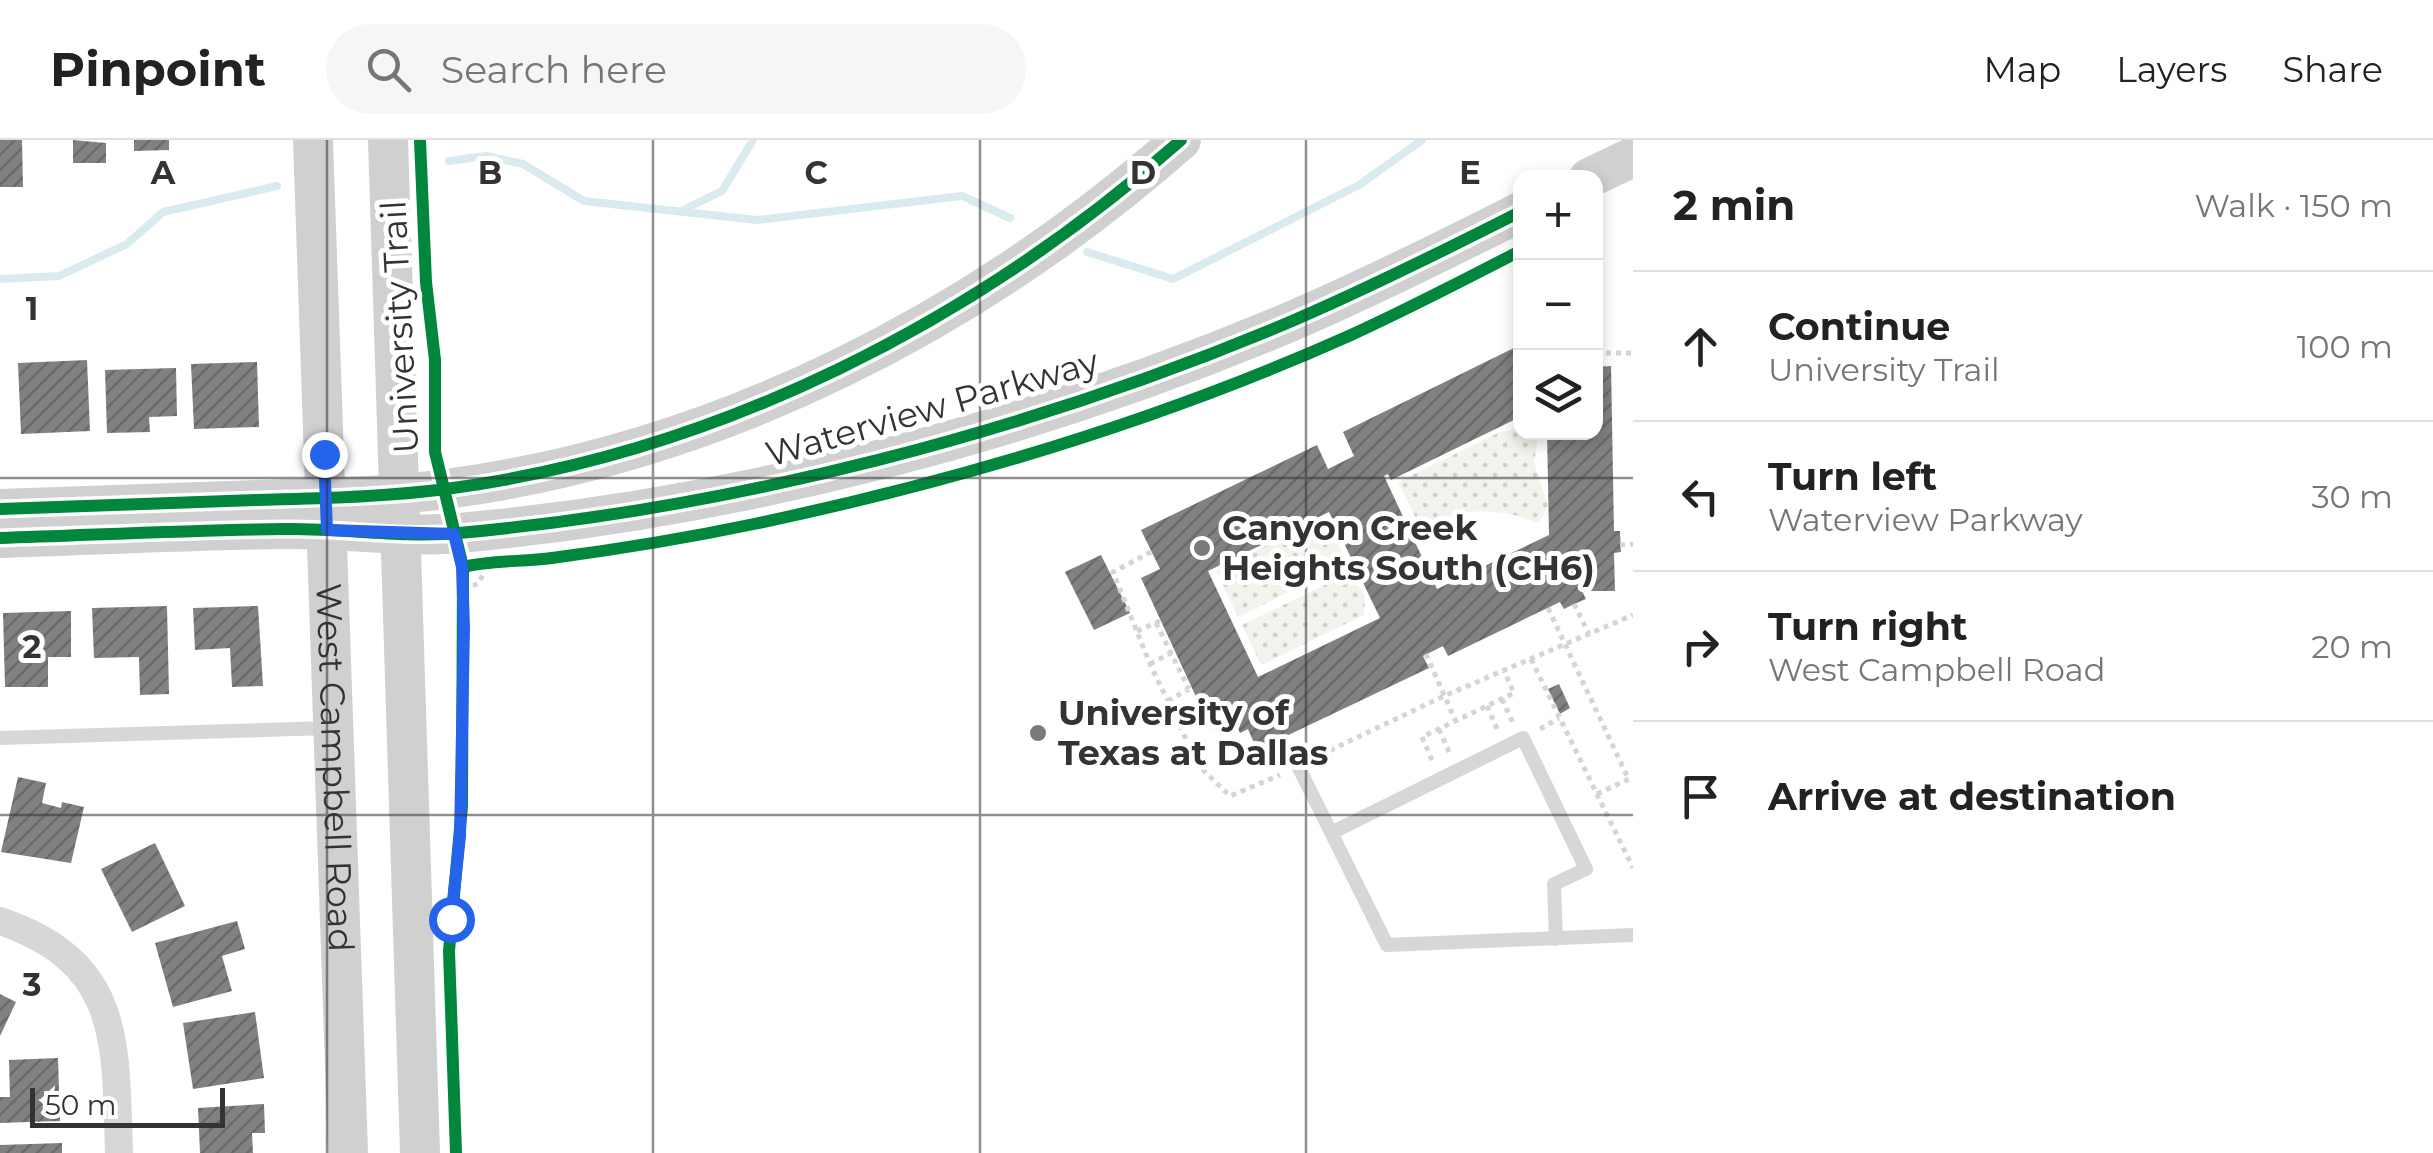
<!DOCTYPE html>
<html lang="en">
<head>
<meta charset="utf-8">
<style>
  body { margin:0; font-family:Montserrat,sans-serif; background:#f6f6f6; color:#222 }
  .controls { position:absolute; right:30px; top:30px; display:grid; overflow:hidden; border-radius:20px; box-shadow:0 5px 15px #0003 }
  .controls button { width:90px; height:90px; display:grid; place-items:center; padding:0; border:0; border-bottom:2px solid #e0e0e0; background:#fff; color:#222; font:50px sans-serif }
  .scale { position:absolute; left:30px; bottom:25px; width:195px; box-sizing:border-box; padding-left:10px; border:5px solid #333; border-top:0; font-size:28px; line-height:35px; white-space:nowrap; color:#333; -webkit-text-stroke:8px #fff; paint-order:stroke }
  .stop { position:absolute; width:30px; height:30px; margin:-22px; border:8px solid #2563eb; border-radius:50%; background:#fff }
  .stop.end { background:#2563eb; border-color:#fff; box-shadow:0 2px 10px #0008 }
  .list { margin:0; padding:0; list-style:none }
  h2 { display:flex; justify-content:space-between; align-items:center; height:130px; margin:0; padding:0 40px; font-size:42px }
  h2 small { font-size:32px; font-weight:400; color:#767676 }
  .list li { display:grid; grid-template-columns:65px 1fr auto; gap:30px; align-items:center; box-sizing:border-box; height:150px; padding:0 40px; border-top:2px solid #e0e0e0 }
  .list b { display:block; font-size:38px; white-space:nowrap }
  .list p { margin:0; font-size:32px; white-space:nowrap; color:#767676 }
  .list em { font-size:32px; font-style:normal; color:#767676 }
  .icon { flex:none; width:55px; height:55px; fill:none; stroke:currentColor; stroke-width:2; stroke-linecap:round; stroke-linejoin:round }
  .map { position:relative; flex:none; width:1633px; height:1013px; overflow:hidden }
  header { display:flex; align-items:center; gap:60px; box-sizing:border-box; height:140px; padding:0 50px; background:#fff; border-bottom:2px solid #e0e0e0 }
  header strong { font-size:48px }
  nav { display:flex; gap:55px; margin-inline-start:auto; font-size:35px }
  .search { width:700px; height:90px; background:#f6f6f6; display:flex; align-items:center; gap:25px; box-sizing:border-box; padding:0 35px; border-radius:55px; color:#767676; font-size:38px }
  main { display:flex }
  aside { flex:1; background:#fff }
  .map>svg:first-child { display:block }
</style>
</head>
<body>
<header>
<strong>Pinpoint</strong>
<div class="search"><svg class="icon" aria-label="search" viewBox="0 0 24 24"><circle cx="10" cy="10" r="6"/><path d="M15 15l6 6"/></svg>Search here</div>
<nav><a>Map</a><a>Layers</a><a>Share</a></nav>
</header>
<main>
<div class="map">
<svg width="1633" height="1013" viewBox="0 0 1633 1013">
  <defs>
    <pattern id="park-dots" width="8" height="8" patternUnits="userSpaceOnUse" patternTransform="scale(2.5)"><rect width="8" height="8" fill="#f1f3ec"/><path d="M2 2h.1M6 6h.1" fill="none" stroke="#cfd1cb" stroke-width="1.8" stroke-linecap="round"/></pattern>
    <pattern id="building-hatch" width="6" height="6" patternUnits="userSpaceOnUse" patternTransform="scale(2.5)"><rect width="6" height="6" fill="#818181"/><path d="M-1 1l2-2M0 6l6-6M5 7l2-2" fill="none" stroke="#6a6a6a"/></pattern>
  </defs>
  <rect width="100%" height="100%" fill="#fff"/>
  <!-- park -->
  <path fill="url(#park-dots)" d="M1520,288V292L1535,293L1538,297L1534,322L1548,366L1539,383C1498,367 1460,366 1421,388L1398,342L1500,292Z
    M1309,385L1330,390L1338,401L1345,424L1238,477L1216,430Z
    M1350,433L1365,456L1364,475L1261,525L1242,485Z"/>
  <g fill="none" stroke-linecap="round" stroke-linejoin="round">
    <!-- stream -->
    <path stroke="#daebf0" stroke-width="8" d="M449,21L486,16L523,24L584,61L757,80L962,56L1010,78
      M681,71L722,51L753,0
      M1087,112L1173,139L1359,45L1422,0
      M0,139L59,136L127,104L163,72L277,46"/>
  </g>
  <!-- building -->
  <path fill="url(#building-hatch)" fill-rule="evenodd" d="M0,0H22L23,47H0Z
    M73,0L106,3V23H73Z
    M134,0H169V10L134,11Z
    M1520,205V277L1391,340L1388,334L1384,336L1437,449L1549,395L1547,292H1596V227L1611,226L1614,391H1620L1621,412L1614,413L1615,451H1582L1586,459L1574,464L1564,469L1560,462L1448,516L1443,506L1423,516L1429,528L1257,610L1248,589L1240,593L1233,578L1211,589L1141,438L1160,429L1141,390L1317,305L1328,329L1354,316L1343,292ZM1329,372L1380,478L1258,537L1208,431Z
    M87,220L90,291L21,294L18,223Z
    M257,222L259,287L194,289L191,224Z
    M176,228L177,276L149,277L150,292L107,293L105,230Z
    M1101,415L1130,473L1094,490L1065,432Z
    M167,466L169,554L140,555L139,517L94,518L92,468Z
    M258,466L263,546L232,547L230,508L195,510L193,468Z
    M71,471V517H48V547H5L3,473Z
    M1559,544L1570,568L1560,574L1548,549Z
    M18,637L46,643L42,663L61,668L62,662L84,667L71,723L1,712Z
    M155,703L185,766L132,792L101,729Z
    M237,781L245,809L222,816L232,851L173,867L155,803Z
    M0,854L16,862L0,896Z
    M255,872L264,938L193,949L183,883Z
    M58,918L60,981L0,983V957H10L9,920Z
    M264,964L265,993H252L253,1013H200L198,968Z
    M62,1003V1013H0V1005Z"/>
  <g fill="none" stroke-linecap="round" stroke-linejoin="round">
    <!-- path -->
    <path stroke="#d5d5d5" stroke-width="5" stroke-dasharray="5 5" stroke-linecap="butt" d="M1596,213H1633
      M1620,405L1633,404
      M1151,412L1113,432L1150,524L1199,626L1230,656L1280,635
      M463,448L478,444L484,433V422
      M1574,464L1589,494
      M1548,468L1628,638
      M1156,483L1189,549
      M1137,491L1160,481
      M1426,514L1455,580
      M1531,519L1633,728
      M1150,524L1175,511
      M1502,559L1513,583
      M1168,561L1189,549
      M1487,566L1498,591
      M1439,589L1450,614
      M1540,589L1559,578
      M1312,619L1444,556L1633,475
      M1432,620L1422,597L1514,553L1504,531
      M1597,654L1633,637"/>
    <!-- lane -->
    <path stroke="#d7d7d7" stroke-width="14" d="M0,598L329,588
      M1298,626L1387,805L1633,795
      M1331,693L1523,598L1586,729L1554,744L1556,799"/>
    <!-- street -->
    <path stroke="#d7d7d7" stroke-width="28" d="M0,781C123,823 115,903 119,1013"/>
    <!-- secondary -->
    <g stroke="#d0d0d0" stroke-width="40">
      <path id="s1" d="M313,0L348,1013"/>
      <path d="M388,0L420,1013"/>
      <path d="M1589,38L1633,17"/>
      <path d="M0,369C86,366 172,363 257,360C320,358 384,357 446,349C719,313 976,181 1181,0"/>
      <path d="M0,398C95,395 190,390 285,389C342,388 401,398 459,393C736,368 1028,292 1285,184C1365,150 1443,111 1520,72"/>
    </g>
    <!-- cycleway casing -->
    <g stroke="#fff" stroke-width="19">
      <path id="cycleway" d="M420,0L426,142L435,220V312L463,427L462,666L449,811L456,1013
        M0,369C86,366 172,363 257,360C320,358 384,357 446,349C719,313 976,181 1181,0
        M0,398C95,395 190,390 285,389C342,388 401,398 459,393C736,368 1028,292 1285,184C1365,150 1443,111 1520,72
        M463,427C492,420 522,422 552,418C620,409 687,398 754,384C959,341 1159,281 1351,195C1408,169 1464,140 1520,111"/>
    </g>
    <!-- cycleway -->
    <use href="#cycleway" stroke="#00873e" stroke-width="12"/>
  </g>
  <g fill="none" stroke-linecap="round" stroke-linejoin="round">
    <!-- route -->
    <path stroke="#2563eb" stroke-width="12" d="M324,314L327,390L454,394L462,427L464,488L460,696L451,779"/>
  </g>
  <!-- grid -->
  <path fill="none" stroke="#333" stroke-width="2.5" stroke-opacity="0.55" d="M327,0V1013M653,0V1013M980,0V1013M1306,0V1013M0,338H1633M0,675H1633"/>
  <!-- markers -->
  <g fill="#7a7a7a" stroke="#fff" stroke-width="4">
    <circle cx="1202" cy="408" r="10"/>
    <circle cx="1038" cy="593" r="10"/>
  </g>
  <g text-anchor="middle" stroke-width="10" stroke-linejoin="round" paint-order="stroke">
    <!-- street labels -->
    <g font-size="35" fill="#333" stroke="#fff">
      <text transform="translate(400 187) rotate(-93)" y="12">University Trail</text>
      <text transform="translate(932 268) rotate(-16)" y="12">Waterview Parkway</text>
      <text dy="12" stroke="none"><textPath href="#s1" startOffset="628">West Campbell Road</textPath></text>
    </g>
    <!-- poi labels -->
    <g font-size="35" font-weight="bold" fill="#333" stroke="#fff" text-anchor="start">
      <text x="1222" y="400">Canyon Creek<tspan x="1222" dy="40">Heights South (CH6)</tspan></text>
      <text x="1058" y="585">University of<tspan x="1058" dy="40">Texas at Dallas</tspan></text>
    </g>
  </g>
  <g font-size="32" text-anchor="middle" font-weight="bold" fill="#333" stroke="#fff" stroke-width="10" stroke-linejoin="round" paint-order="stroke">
    <text x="163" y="44">A</text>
    <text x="490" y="44">B</text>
    <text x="816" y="44">C</text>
    <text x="1143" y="44">D</text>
    <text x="1470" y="44">E</text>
    <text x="32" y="180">1</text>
    <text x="32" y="518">2</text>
    <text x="32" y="856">3</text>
  </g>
</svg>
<div class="controls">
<button>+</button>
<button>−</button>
<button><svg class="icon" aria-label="layers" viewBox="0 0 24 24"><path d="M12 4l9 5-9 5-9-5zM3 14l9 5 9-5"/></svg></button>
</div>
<div class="scale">50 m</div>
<div class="stop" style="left:451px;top:779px"></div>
<div class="stop end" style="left:324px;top:314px"></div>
</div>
<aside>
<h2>2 min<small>Walk · 150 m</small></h2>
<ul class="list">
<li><svg class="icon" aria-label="ahead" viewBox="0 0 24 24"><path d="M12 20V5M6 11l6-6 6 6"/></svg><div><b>Continue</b><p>University Trail</p></div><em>100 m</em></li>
<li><svg class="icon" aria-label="left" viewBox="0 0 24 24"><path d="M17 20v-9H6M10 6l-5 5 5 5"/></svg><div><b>Turn left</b><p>Waterview Parkway</p></div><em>30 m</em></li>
<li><svg class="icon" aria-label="right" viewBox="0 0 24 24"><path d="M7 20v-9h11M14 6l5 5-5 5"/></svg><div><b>Turn right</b><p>West Campbell Road</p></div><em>20 m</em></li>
<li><svg class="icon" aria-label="arrive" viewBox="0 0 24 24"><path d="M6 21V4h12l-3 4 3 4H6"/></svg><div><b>Arrive at destination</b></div></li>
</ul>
</aside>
</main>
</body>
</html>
